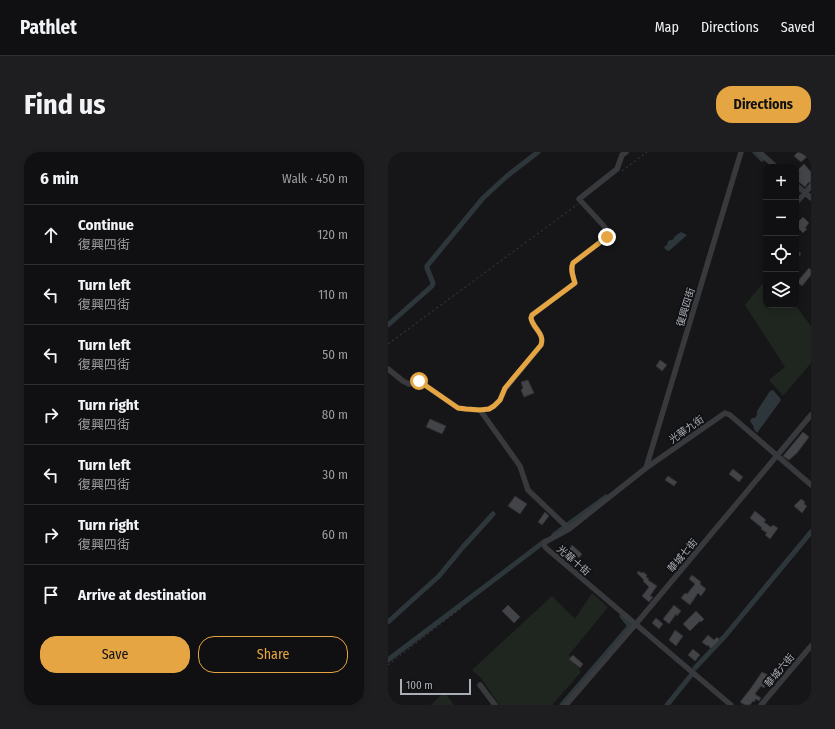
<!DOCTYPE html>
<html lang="en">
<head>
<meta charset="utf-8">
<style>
  body { margin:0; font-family:"Fira Sans Condensed","Noto Sans TC",sans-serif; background:#1e1e20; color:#f1f3f6 }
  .controls { position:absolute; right:12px; top:12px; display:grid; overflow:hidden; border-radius:8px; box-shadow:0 2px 6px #0003 }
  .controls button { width:36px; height:36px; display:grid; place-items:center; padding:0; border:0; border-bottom:1px solid #303032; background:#101012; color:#f1f3f6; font:20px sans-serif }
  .scale { position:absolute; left:12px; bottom:10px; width:71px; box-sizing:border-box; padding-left:4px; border:2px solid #a9aeb7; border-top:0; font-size:11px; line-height:14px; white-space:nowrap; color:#a9aeb7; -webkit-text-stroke:3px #111113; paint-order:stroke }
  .stop { position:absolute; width:12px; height:12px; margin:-9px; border:3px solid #e4a542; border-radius:50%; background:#fff }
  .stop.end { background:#e4a542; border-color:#fff; box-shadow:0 1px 4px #0008 }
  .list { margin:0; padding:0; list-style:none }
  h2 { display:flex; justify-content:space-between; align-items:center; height:52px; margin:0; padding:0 16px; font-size:17px }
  h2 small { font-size:13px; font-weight:400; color:#9c9d9f }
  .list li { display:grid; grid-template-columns:26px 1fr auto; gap:12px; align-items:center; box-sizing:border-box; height:60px; padding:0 16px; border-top:1px solid #303032 }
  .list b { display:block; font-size:15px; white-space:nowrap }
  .list p { margin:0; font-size:13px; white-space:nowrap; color:#9c9d9f }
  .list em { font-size:13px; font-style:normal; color:#9c9d9f }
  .actions { display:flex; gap:8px; padding:12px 16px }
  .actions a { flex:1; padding:9px 0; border:1px solid #e4a542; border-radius:16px; text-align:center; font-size:14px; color:#e4a542 }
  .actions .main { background:#e4a542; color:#111 }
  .icon { flex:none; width:22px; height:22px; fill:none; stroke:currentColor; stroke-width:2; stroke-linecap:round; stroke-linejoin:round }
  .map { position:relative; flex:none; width:423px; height:553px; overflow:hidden; border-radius:16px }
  header { display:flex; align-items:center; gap:24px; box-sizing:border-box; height:56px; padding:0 20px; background:#101012; border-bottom:1px solid #303032 }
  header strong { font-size:19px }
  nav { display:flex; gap:22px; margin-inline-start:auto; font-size:14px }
  .intro { display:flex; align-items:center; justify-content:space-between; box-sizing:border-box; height:96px; padding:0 24px }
  h1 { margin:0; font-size:28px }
  .button { padding:10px 18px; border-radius:16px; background:#e4a542; color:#111; font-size:14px; font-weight:700 }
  main { display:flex; gap:24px; padding:0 24px }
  aside { flex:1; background:#101012; border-radius:16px; box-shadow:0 2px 6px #0003 }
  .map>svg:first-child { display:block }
</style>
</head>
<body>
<header>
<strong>Pathlet</strong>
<nav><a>Map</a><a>Directions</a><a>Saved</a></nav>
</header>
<div class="intro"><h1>Find us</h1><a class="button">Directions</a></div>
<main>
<aside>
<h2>6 min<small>Walk · 450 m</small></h2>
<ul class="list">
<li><svg class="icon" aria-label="ahead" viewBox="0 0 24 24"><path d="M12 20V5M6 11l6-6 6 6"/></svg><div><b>Continue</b><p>復興四街</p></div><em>120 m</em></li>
<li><svg class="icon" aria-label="left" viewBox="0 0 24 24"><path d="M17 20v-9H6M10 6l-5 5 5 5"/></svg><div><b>Turn left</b><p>復興四街</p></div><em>110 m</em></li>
<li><svg class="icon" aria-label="left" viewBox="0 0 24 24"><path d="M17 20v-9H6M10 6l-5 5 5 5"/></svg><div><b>Turn left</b><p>復興四街</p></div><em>50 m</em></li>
<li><svg class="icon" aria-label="right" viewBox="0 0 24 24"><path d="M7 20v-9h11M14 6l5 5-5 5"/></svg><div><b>Turn right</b><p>復興四街</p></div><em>80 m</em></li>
<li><svg class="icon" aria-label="left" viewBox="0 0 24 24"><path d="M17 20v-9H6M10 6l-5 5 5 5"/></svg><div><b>Turn left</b><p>復興四街</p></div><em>30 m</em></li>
<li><svg class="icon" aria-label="right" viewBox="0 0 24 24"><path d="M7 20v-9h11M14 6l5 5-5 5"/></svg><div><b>Turn right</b><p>復興四街</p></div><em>60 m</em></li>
<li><svg class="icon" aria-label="arrive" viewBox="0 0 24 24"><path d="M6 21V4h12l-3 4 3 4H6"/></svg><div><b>Arrive at destination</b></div></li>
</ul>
<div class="actions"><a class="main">Save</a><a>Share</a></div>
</aside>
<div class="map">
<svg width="423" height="553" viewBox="0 0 423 553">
  <rect width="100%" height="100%" fill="#161618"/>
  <!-- green -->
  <path fill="#1f261f" d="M375,131L378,133V153H407L423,174V211L395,244L381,228L397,215L357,153Z
    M204,441L220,455L181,503L193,520L164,553H111L93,526L84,518L164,444L187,467Z
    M56,540L66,553H43Z"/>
  <!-- water -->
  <path fill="#2d363b" d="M293,80L299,83L281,99L278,98L276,95L279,93L280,89L286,87V85Z
    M385,238L392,246L393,248L369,281L365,276L366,275L362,269L364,266H367L369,263V259L382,239Z"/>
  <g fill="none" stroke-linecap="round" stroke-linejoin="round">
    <!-- canal -->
    <path stroke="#2d363b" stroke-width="5" d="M367,0L374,7
      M0,173L44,134L45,131L39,116V114L95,46L119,24L150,0
      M178,374L218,345
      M166,383L174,377
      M0,470L51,424L75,395L105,362
      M0,508L157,389
      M307,516L337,484L423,380
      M174,553L242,474L234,464
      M279,553L304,522"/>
  </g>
  <!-- building -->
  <path fill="#434448" stroke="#303034" d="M410,0H423V8L420,4L413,10L406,4Z
    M416,12L423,20V30L420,31L417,35L411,30L408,29V20Z
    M415,65L421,71L417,76L419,77L415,81L411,77L408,79V66L411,69Z
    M421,116L423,118V123L414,134L409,130Z
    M272,208L279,213L274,219L268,214Z
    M140,228L146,241L136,245L133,238L135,236L133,230Z
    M42,267L58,274L54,282L38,275Z
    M415,280L421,285L409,301L401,308L395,304Z
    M345,317L355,325L351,330L341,322Z
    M280,324L289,330L286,334L277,328Z
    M127,344L139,352L132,362L120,354Z
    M413,347L417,350L416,352L419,354L414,361L406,354Z
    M367,359L378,368L376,370L383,375L385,373L390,376L382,387L377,383L379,381L373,377L374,376L362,366Z
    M157,360L161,364L154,373L150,370Z
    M184,393L194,402L191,406L181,398Z
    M250,419L254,421L255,420L259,423L258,425L261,427L260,428L269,434L262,444L265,445L261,450L254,444L261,435L255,429L256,428L249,421Z
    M304,423L313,430L312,432L318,437L313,444L310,441L302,453L293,446L297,441L299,442L307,432L301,427Z
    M120,453L132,465L126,471L114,459Z
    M286,453L293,459L289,464L288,462L281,472L275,467Z
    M308,459L316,467L313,470L312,469L302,479L295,472Z
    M268,466L275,472L271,477L264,471Z
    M287,478L295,484L288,494L281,488Z
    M320,483L326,488L329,485L332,488L323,497L320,493L319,494L314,490Z
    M305,497L312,503L307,509L300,503Z
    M185,503L195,512L192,516L181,507Z
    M374,520L380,523L377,527L381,529L376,536L373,534L367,542L373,546L371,549L368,547L366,550L365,549L362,553H357L352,550L363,536Z"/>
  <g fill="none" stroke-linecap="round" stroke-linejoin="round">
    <!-- path -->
    <path stroke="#3e4044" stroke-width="1" stroke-dasharray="2 3" stroke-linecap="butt" d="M234,19L259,0
      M0,192L190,52
      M0,513L73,456"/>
    <!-- minor -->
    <path stroke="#37393d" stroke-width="5.5" d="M371,0L388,15
      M408,33L423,46
      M408,51L423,34
      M408,101L410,102
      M0,217L15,229L21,232L31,229L70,256L78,257L92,258L101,257L106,254L112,248L117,237L153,193C157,181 145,177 143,166L144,163L187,131C185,124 182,118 185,111L219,85L220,80L215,73L191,47L229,17L234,3L238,0
      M92,258L132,314L140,338L181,377L157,390L156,393L158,396L343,553
      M258,316L353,0
      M181,377L258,316L337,261L342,263L423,333
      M92,533L107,553
      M178,553L247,473L423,263
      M373,553L423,494"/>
  </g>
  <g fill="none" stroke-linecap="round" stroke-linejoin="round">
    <!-- route -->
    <path stroke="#e4a542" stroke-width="5" d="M31,229L70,256L78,257L92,258L101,257L106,254L112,248L117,236L153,193C157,181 145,177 143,166L144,163L187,131C185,124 182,118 185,111L219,85"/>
  </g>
  <g text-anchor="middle" stroke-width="3.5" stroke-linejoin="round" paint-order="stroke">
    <!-- street labels -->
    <g font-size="10" fill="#a9aeb7" stroke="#111113">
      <text transform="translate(297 155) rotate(-73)" y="4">復興四街</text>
      <text transform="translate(298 277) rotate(-35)" y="4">光華九街</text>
      <text transform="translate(294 403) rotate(-50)" y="4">華城七街</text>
      <text transform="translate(186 408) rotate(41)" y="4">光華十街</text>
      <text transform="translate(391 518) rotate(-50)" y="4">華城六街</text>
    </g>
  </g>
</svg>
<div class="controls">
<button>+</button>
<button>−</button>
<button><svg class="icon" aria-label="locate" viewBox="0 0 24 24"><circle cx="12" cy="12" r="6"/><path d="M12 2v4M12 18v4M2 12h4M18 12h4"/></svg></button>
<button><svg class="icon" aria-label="layers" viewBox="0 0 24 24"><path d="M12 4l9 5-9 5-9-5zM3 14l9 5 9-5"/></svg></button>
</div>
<div class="scale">100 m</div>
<div class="stop" style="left:31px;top:229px"></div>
<div class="stop end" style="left:219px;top:85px"></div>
</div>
</main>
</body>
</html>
